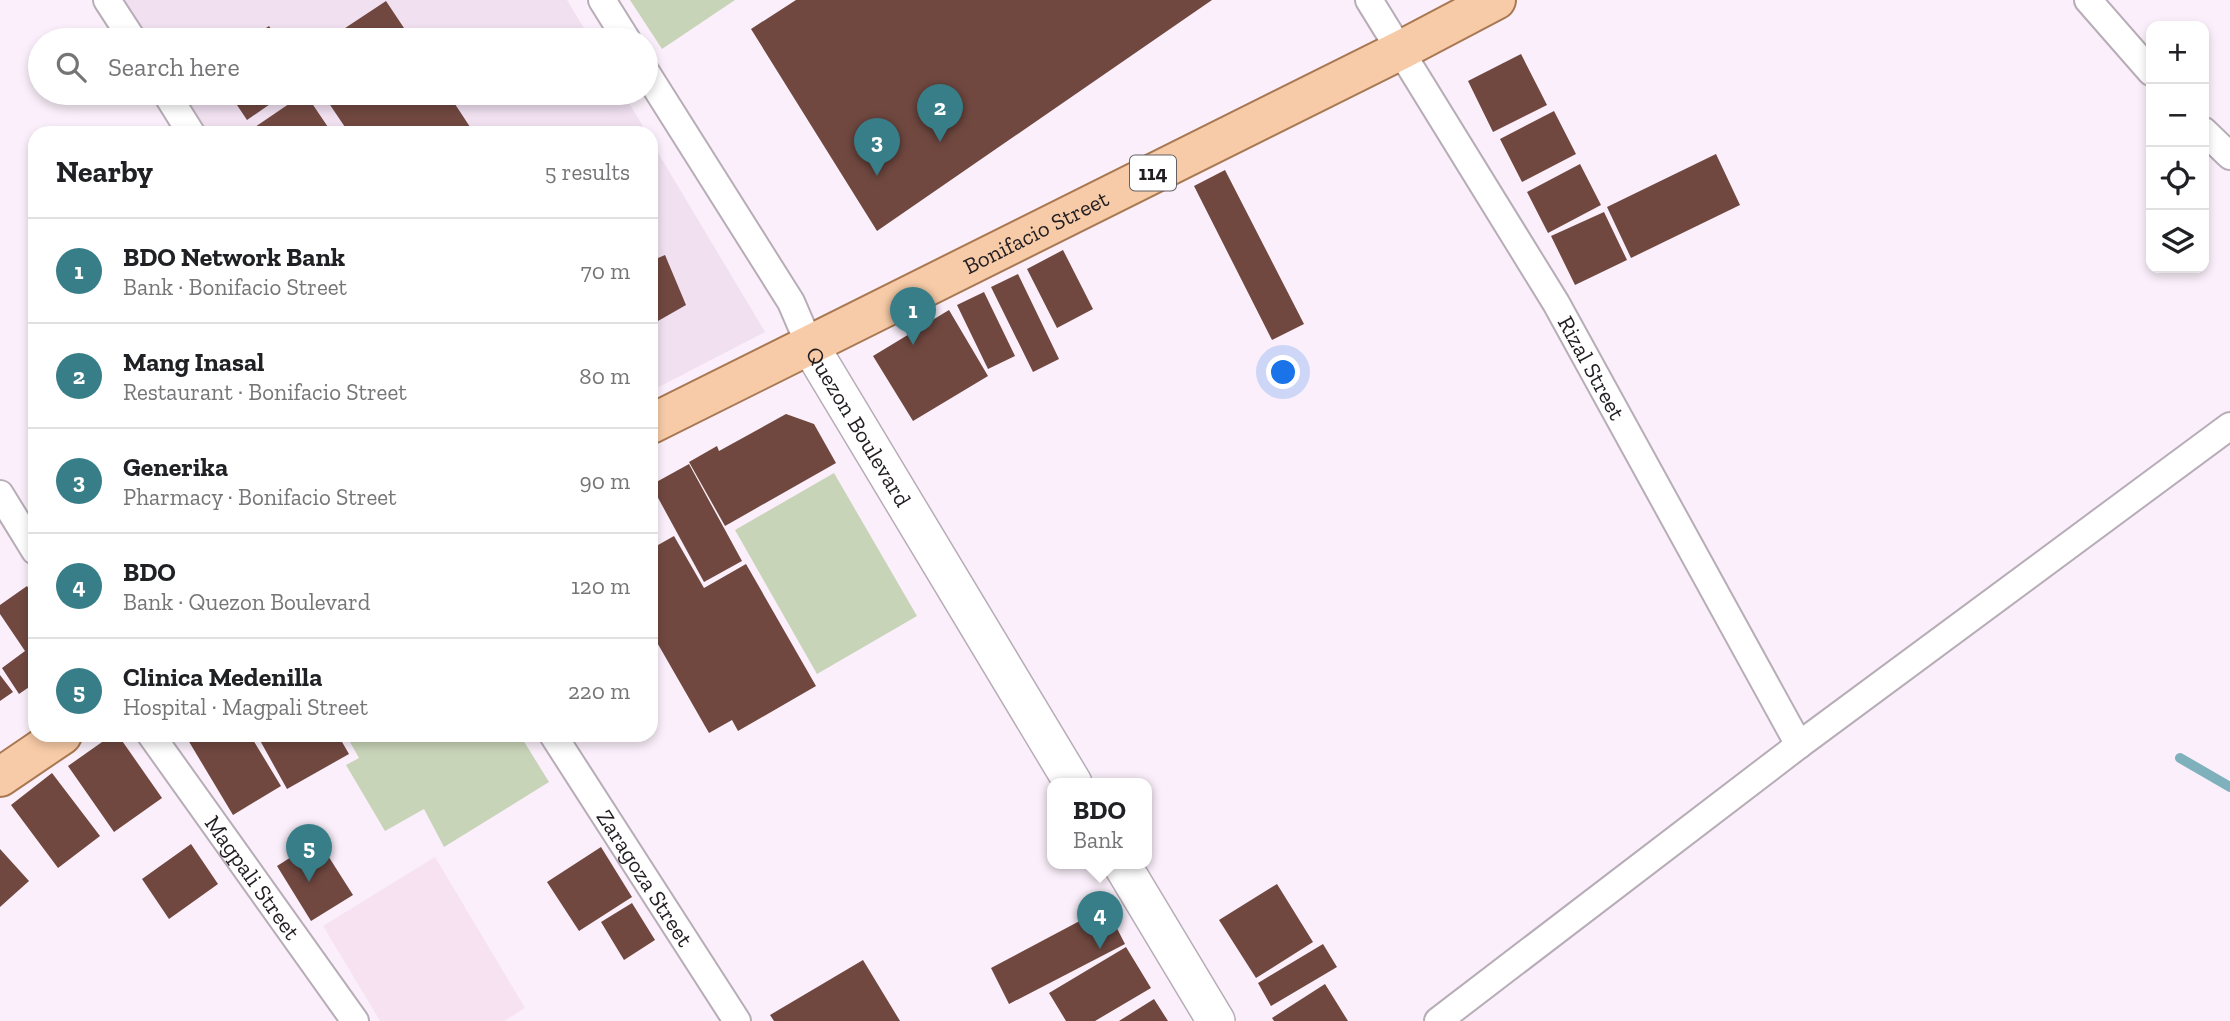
<!DOCTYPE html>
<html lang="en">
<head>
<meta charset="utf-8">
<style>
  body { margin:0; font-family:"Zilla Slab",serif; background:#f2f2f2; color:#202124 }
  .controls { position:absolute; right:21px; top:21px; display:grid; overflow:hidden; border-radius:14px; box-shadow:0 4px 10px #0003 }
  .controls button { width:63px; height:63px; display:grid; place-items:center; padding:0; border:0; border-bottom:2px solid #e0e0e0; background:#fff; color:#202124; font:35px sans-serif }
  .you { position:absolute; left:1284px; top:373px; width:24px; height:24px; margin:-18px; border:5px solid #fff; border-radius:50%; background:#1a73e8; box-shadow:0 0 0 10px #1a73e833 }
  .badge { display:grid; place-items:center; width:46px; height:46px; border-radius:50%; background:#387e89; color:#fff; font-size:23px; font-weight:700 }
  .pin { position:absolute; translate:-50% -58px; filter:drop-shadow(0 2px 4px #0008) }
  .pin::after { content:''; position:absolute; top:37px; width:24px; height:21px; background:inherit; clip-path:polygon(0 0,100% 0,50% 100%) }
  .popup { position:absolute; left:1047px; top:778px; width:105px; height:91px; box-sizing:border-box; display:grid; place-content:center; border-radius:14px; background:#fff; filter:drop-shadow(0 2px 5px #0005); font-size:23px; white-space:nowrap; color:#757577 }
  .popup b { font-size:26px; color:#202124 }
  .popup::after { content:''; position:absolute; left:50%; top:100%; margin-left:-14px; border:14px solid transparent; border-top-color:#fff }
  .list { margin:0; padding:0; list-style:none }
  h2 { display:flex; justify-content:space-between; align-items:center; height:91px; margin:0; padding:0 28px; font-size:30px }
  h2 small { font-size:23px; font-weight:400; color:#757577 }
  .list li { display:grid; grid-template-columns:46px 1fr auto; gap:21px; align-items:center; box-sizing:border-box; height:105px; padding:0 28px; border-top:2px solid #e0e0e0 }
  .list b { display:block; font-size:26px; white-space:nowrap }
  .list p { margin:0; font-size:23px; white-space:nowrap; color:#757577 }
  .list em { font-size:23px; font-style:normal; color:#757577 }
  .icon { flex:none; width:38px; height:38px; fill:none; stroke:currentColor; stroke-width:2; stroke-linecap:round; stroke-linejoin:round }
  .map { position:relative; flex:none; width:2230px; height:1021px; overflow:hidden }
  .search { position:absolute; background:#fff; box-shadow:0 4px 10px #0003; left:28px; top:28px; width:630px; height:77px; display:flex; align-items:center; gap:18px; box-sizing:border-box; padding:0 24px; border-radius:38px; color:#757577; font-size:26px }
  .panel { position:absolute; background:#fff; box-shadow:0 4px 10px #0003; left:28px; top:126px; width:630px; height:616px; border-radius:21px }
  .map>svg:first-child { display:block }
</style>
</head>
<body>
<div class="map">
<svg width="2230" height="1021" viewBox="0 0 2230 1021">
  <rect width="100%" height="100%" fill="#faeffa"/>
  <!-- built -->
  <path fill="#f0e0f0" d="M121,0H567L591,40H146Z
    M179,93H623L647,133H205Z
    M651,141L765,332L651,391Z"/>
  <!-- education -->
  <path fill="#f7e2f1" d="M435,857L525,1008L504,1021H380L323,926Z"/>
  <!-- green -->
  <path fill="#c8d4b8" d="M630,0H735L662,49Z
    M834,473L917,616L817,674L735,530Z
    M346,735H520L549,782L444,847L424,809L385,831L346,765L359,758Z"/>
  <g fill="none" stroke-linecap="round" stroke-linejoin="round">
    <!-- stream -->
    <path stroke="#7fb1bd" stroke-width="10" d="M2180,758L2230,787"/>
  </g>
  <!-- building -->
  <path fill="#704840" d="M796,0H1212L877,231L751,29Z
    M386,1L412,40H327Z
    M269,26L279,40H248Z
    M1521,54L1547,105L1493,132L1468,81Z
    M229,93H286L247,120Z
    M305,93L332,133H259L255,127Z
    M322,93H459L451,98L474,133H349Z
    M1554,111L1576,154L1522,182L1500,139Z
    M1716,154L1740,205L1631,258L1607,207Z
    M1580,164L1601,205L1548,233L1527,192Z
    M1225,170L1304,324L1272,340L1194,186Z
    M1604,212L1627,260L1575,285L1551,236Z
    M1063,250L1093,309L1057,328L1027,269Z
    M665,255L686,305L651,325V261Z
    M1018,274L1059,359L1033,372L991,287Z
    M984,292L1015,356L988,369L957,305Z
    M949,310L988,376L913,421L873,356Z
    M786,414L814,424L836,463L725,526L689,462L717,446L719,451Z
    M689,464L742,561L704,582L651,485Z
    M674,536L704,588L746,564L816,686L738,731L732,720L709,733L651,632V549Z
    M27,586L35,599V683L19,694L2,668L25,651L0,614V605Z
    M0,675L13,692L0,701Z
    M112,735H118L162,798L114,832L68,766Z
    M185,735H250L281,786L233,815Z
    M257,735H338L349,754L287,789Z
    M52,773L100,836L58,868L11,805Z
    M318,840L353,895L311,921L277,866Z
    M191,844L218,884L169,919L142,879Z
    M601,847L632,897L579,931L547,882Z
    M0,849L29,881L0,907Z
    M1277,884L1313,942L1256,978L1219,920Z
    M632,903L655,940L624,960L601,922Z
    M1106,907L1125,944L1009,1004L991,968Z
    M1323,944L1337,967L1271,1006L1258,983Z
    M1126,947L1151,988L1095,1021H1066L1049,993Z
    M863,960L900,1021H774L770,1015Z
    M1325,984L1348,1021H1274L1272,1018Z
    M1154,999L1168,1021H1119Z"/>
  <g fill="none" stroke-linecap="round" stroke-linejoin="round">
    <!-- minor casing -->
    <g stroke="#b7adb7" stroke-width="30">
      <g id="minor">
        <path d="M107,0L133,40"/>
        <path d="M602,0L627,40"/>
        <path id="s1" d="M1369,0L1556,303L1799,745"/>
        <path d="M2088,0L2151,72"/>
        <path d="M646,72L791,302L810,346"/>
        <path d="M166,93L191,133"/>
        <path d="M2204,131L2230,156"/>
        <path d="M0,494L35,551"/>
        <path id="s2" d="M151,735L355,1021"/>
        <path id="s3" d="M553,735L737,1021"/>
        <path d="M1438,1021L1799,745L2230,426"/>
      </g>
    </g>
    <!-- secondary casing -->
    <g stroke="#b7adb7" stroke-width="40">
      <g id="secondary">
        <path id="s4" d="M810,346L1073,783"/>
        <path d="M1121,863L1216,1021"/>
      </g>
    </g>
    <!-- primary casing -->
    <g stroke="#a97852" stroke-width="42">
      <g id="primary">
        <path id="s5" d="M651,424L1401,50L1496,0"/>
        <path d="M0,777L62,735"/>
      </g>
    </g>
    <!-- minor -->
    <use href="#minor" stroke="#fff" stroke-width="26"/>
    <!-- secondary -->
    <use href="#secondary" stroke="#fff" stroke-width="37"/>
    <!-- primary -->
    <use href="#primary" stroke="#f7cba7" stroke-width="38"/>
  </g>
  <g text-anchor="middle" stroke-width="7" stroke-linejoin="round" paint-order="stroke">
    <!-- shield labels -->
    <rect fill="#fff" stroke="#646164" stroke-width="2" x="1130" y="155.5" width="46" height="35" rx="5"/>
    <g font-size="21" font-weight="bold" fill="#211d21">
      <text x="1153" y="180">114</text>
    </g>
    <!-- street labels -->
    <g font-size="23" fill="#211d21" stroke="#fff">
      <text dy="8" stroke="none"><textPath href="#s5" startOffset="430">Bonifacio Street</textPath></text>
      <text dy="8" stroke="none"><textPath href="#s1" startOffset="430">Rizal Street</textPath></text>
      <text dy="8" stroke="none"><textPath href="#s4" startOffset="94">Quezon Boulevard</textPath></text>
      <text dy="8" stroke="none"><textPath href="#s2" startOffset="175">Magpali Street</textPath></text>
      <text dy="8" stroke="none"><textPath href="#s3" startOffset="170">Zaragoza Street</textPath></text>
    </g>
  </g>
</svg>
<div class="controls">
<button>+</button>
<button>−</button>
<button><svg class="icon" aria-label="locate" viewBox="0 0 24 24"><circle cx="12" cy="12" r="6"/><path d="M12 2v4M12 18v4M2 12h4M18 12h4"/></svg></button>
<button><svg class="icon" aria-label="layers" viewBox="0 0 24 24"><path d="M12 4l9 5-9 5-9-5zM3 14l9 5 9-5"/></svg></button>
</div>
<div class="you"></div>
<div class="pin badge" style="left:913px;top:345px">1</div>
<div class="pin badge" style="left:940px;top:142px">2</div>
<div class="pin badge" style="left:877px;top:176px">3</div>
<div class="pin badge" style="left:1100px;top:949px">4</div>
<div class="popup"><b>BDO</b>Bank</div>
<div class="pin badge" style="left:309px;top:882px">5</div>
<div class="search"><svg class="icon" aria-label="search" viewBox="0 0 24 24"><circle cx="10" cy="10" r="6"/><path d="M15 15l6 6"/></svg>Search here</div>
<section class="panel">
<h2>Nearby<small>5 results</small></h2>
<ul class="list">
<li><span class="badge">1</span><div><b>BDO Network Bank</b><p>Bank · Bonifacio Street</p></div><em>70 m</em></li>
<li><span class="badge">2</span><div><b>Mang Inasal</b><p>Restaurant · Bonifacio Street</p></div><em>80 m</em></li>
<li><span class="badge">3</span><div><b>Generika</b><p>Pharmacy · Bonifacio Street</p></div><em>90 m</em></li>
<li><span class="badge">4</span><div><b>BDO</b><p>Bank · Quezon Boulevard</p></div><em>120 m</em></li>
<li><span class="badge">5</span><div><b>Clinica Medenilla</b><p>Hospital · Magpali Street</p></div><em>220 m</em></li>
</ul>
</section>
</div>
</body>
</html>
